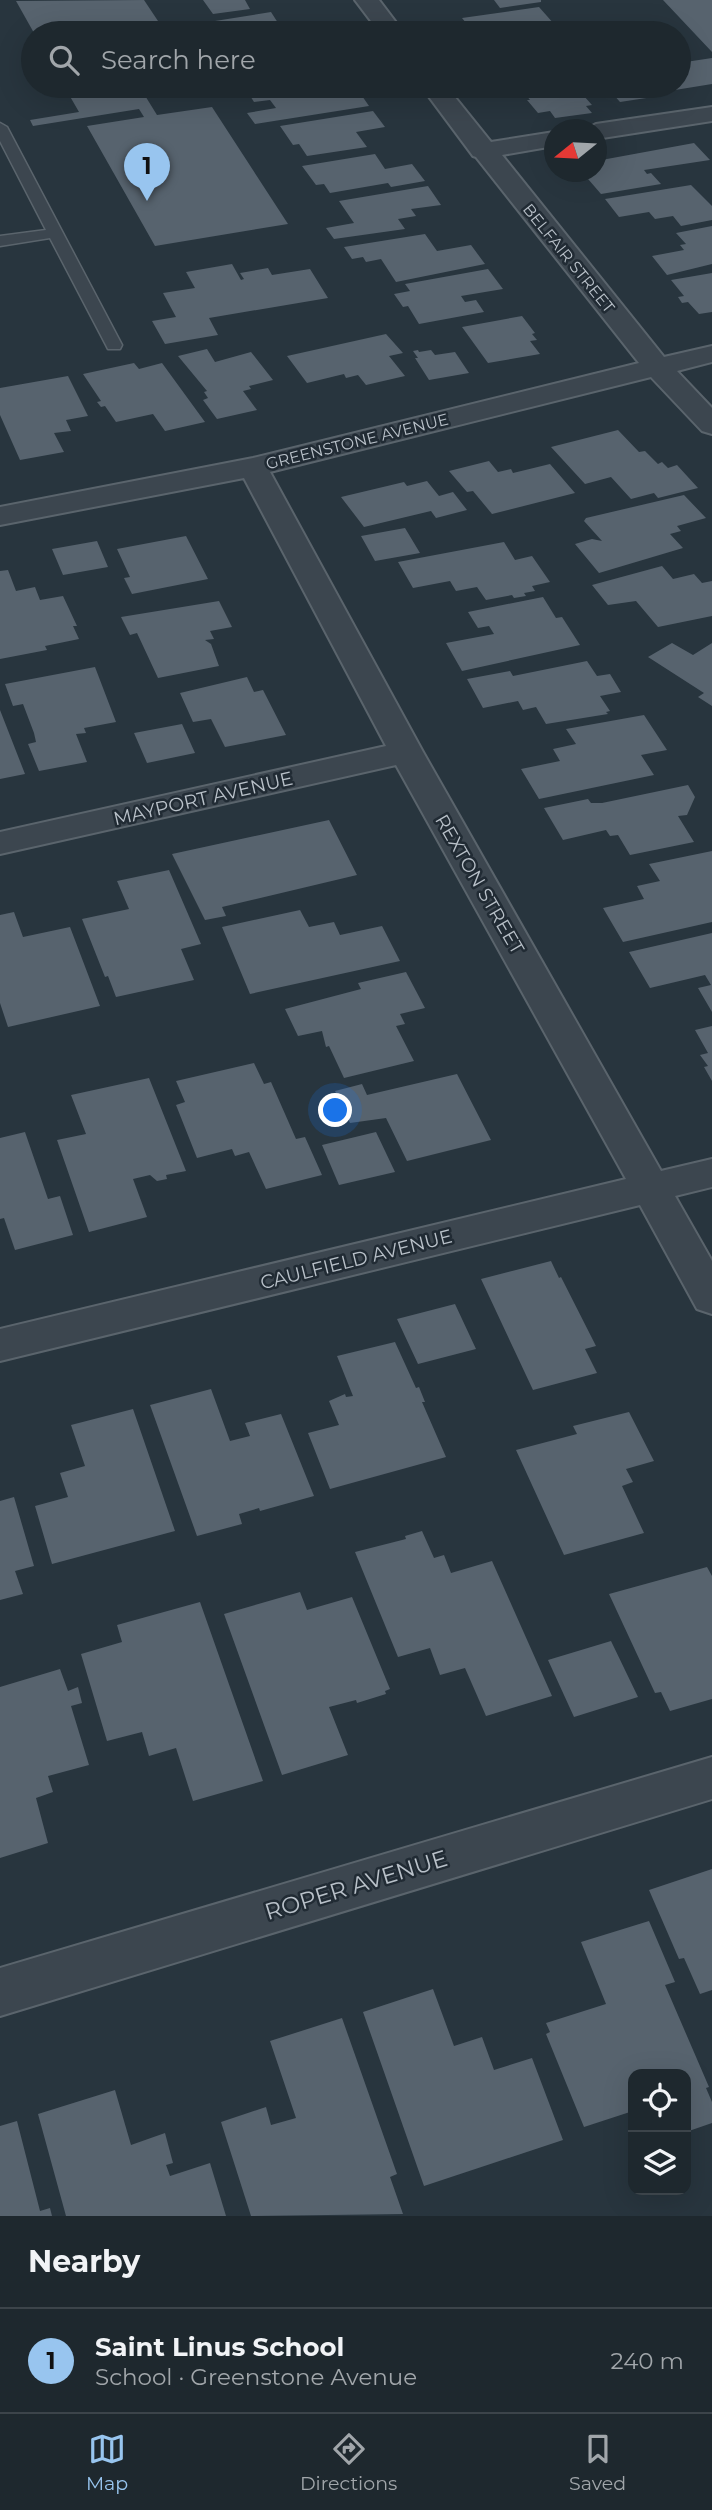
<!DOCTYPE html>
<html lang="en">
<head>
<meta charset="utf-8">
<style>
  body { margin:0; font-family:Montserrat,sans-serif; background:#263036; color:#f1f3f6 }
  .controls { position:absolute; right:21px; bottom:21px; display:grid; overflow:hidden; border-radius:14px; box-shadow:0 7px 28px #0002 }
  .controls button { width:63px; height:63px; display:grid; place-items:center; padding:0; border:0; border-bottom:2px solid #3c444a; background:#1e282e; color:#f1f3f6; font:35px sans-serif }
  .compass { position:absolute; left:544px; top:119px; width:63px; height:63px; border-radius:50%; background:#1e282e; box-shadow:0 7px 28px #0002; rotate:252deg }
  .you { position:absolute; left:336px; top:1111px; width:24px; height:24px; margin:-18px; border:5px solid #fff; border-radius:50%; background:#1a73e8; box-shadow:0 0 0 10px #1a73e833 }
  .badge { display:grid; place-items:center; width:46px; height:46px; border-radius:50%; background:#98c5ef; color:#111; font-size:23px; font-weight:700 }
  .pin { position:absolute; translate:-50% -58px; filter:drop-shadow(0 2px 4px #0008) }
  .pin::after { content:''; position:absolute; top:37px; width:24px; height:21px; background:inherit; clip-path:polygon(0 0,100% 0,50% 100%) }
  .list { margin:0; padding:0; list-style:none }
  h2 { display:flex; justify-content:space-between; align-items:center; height:91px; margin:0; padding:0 28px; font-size:30px }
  h2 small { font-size:23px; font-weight:400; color:#a1a6aa }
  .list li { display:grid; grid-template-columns:46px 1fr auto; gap:21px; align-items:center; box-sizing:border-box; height:105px; padding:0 28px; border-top:2px solid #3c444a }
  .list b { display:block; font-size:26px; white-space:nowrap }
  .list p { margin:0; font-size:23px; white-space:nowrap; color:#a1a6aa }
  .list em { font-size:23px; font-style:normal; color:#a1a6aa }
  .icon { flex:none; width:38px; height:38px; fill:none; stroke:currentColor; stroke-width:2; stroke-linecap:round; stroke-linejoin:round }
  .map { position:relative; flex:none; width:712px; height:2216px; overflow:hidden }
  .search { position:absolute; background:#1e282e; box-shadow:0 7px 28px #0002; left:21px; right:21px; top:21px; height:77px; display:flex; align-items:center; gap:18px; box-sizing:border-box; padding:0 24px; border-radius:38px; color:#a1a6aa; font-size:26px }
  .sheet { height:196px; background:#1e282e }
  nav { display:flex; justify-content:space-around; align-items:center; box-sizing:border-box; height:98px; border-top:2px solid #3c444a; background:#1e282e; font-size:19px; color:#a1a6aa }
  nav a { display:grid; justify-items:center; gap:4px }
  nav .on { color:#98c5ef }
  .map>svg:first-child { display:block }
</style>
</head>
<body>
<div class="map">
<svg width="712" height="2216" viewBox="0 0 712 2216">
  <rect width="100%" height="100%" fill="#28353e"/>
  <!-- building -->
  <path fill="#57636e" d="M144,0L166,33H34L16,1Z
    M203,0H245L250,9L213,14Z
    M494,0H541V2L500,8Z
    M663,0H712V52Z
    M539,7L562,33H474L462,18Z
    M271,12L280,26L308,21L317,33H216L222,31L215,21Z
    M712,58V84L675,90L671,86H679V63Z
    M64,86H191L144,94L157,115L212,107L288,224L155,246L87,126L144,117L139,109L33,126L30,120L79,112Z
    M284,86H305L308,91L325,88L330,94L358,90L369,106L255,124L247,113L276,108L270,100L254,102L249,94Z
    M524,86H575L592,105L586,106L592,113L555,118L550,111L538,113L527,100H530L526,95L531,94Z
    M606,86H643L653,97L620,102Z
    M373,111L385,127L356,132L367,147L307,156L299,144L293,145L280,126Z
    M694,143L710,160L644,170L647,174L651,173L661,184L601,194L582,172H596V161Z
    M375,154L385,169L412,164L425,181L391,187L388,183L330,193L324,184L316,185L302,166Z
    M691,185L712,206V220L681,226L673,216L655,219L649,212L619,217L605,199Z
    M428,186L441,205L411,209L416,216L398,219L405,229L334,239L326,228L354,223L339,201Z
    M712,226V264L667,275L652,256L684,250L680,245L686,244L676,233Z
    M425,234L437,251L471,245L485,264L396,282L381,259L366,262L363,257L352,259L344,247Z
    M232,264L241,280L244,279L240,273L268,268L272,275L310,269L328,298L209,318L218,335L165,344L152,321L176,317L163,293L195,288L186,272Z
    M488,269L503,289L461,296L465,302L476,300L484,312L419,324L408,306L403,307L394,294L410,291L405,284Z
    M712,273V312L699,314L688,302L682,303L678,297L684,296L671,280Z
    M522,316L535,333L532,334L537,340L530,341L540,354L488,363L462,327Z
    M386,334L403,353L389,356L405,376L366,385L358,375L346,378L344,374L307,383L287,356Z
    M207,349L215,362L251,352L273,380L249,386L251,389L243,391L257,410L217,419L203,400L208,398L204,392L207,391L178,356Z
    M418,350L419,352L431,350L435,355L455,352L469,373L429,380L415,358H418L413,351Z
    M134,363L139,369L162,363L205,422L165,431L153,414L116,422L105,406L101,407L97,402L101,401L83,374Z
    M68,376L88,416L66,420L71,431L54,433L64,452L20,460L0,415V388Z
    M618,430L639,452L645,451L658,464L662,462L668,468L677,465L698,488L658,498L654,493L631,499L611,477L585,484L551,447Z
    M489,461L498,472L511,469L513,473L550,464L575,493L492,514L473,491L467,492L449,471Z
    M427,481L439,496L453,492L467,510L436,518L431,511L364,527L341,497L404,482L407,486Z
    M684,495L706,518L677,526L681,531L670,534L683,548L599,573L575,544L592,539L602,541L584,521L586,518Z
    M405,528L420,553L375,561L361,536Z
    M186,536L208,579L132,594L124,578L130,577L117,549Z
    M97,541L108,567L63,575L52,549Z
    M504,542L515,560L532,556L550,582L532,586L535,591L524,593L526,596L514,598L512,595L486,600L477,587L456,591L450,581L413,588L398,562Z
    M662,566L673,579L694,574L702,583L712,581V616L658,627L636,601L608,605L592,585Z
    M8,570L16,591L35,587L40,600L63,596L77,626H73L79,639L45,646L47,650L0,659V571Z
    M543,597L556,618L562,617L580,645L462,671L446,643L494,634L489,626L478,628L468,612Z
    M219,601L232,627L210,631L214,639L205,640L211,644L219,666L158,678L137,633L130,635L121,617Z
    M672,643L693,655L712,643V706L698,697L704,693L648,657Z
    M587,661L597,676L610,674L621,692L600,696L610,711L606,712L608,714L546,724L536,707L523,710L518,701L483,708L467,679L510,671L513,676Z
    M95,667L116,722L84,728L86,733L76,734L87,762L39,771L28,744L36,742L34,733L23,704L13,706L5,684Z
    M247,677L254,692L263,690L286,735L225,747L211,719L193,722L180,693Z
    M0,710L25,774L0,779Z
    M644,715L667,750L641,755L654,775L539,799L521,769L560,761L553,749L576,744L566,729Z
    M182,724L195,753L147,763L134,733Z
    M688,785L695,797L687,815L678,816L694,842L630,855L618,835L610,836L606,830L563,840L544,808L588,799L591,803H602Z
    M329,820L357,875L222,907L226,916L205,920L172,854Z
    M712,851V922L623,942L603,908L644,899L637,886L660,881L649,864Z
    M169,870L201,944L181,949L194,980L116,997L108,976L105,977L82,919L129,909L117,881Z
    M300,910L309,927L334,922L340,935L382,926L400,961L250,994L222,927Z
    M14,912L23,937L70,927L100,1006L8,1027L0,1003V915Z
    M712,933V1012L698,988L711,985L705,975L650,988L629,952Z
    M406,972L425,1008L400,1014L405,1024L396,1026L414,1061L344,1078L329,1046L326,1047L322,1031L298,1036L285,1009L361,989L358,983Z
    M712,1026V1081L704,1067L708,1066L700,1055L708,1053L695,1030Z
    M254,1063L264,1084L271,1082L296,1139L305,1137L322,1175L266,1189L249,1152L235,1156L232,1149L197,1158L176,1105L185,1102L176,1081Z
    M457,1074L491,1140L407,1161L386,1118L350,1123L335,1091L362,1084L367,1095Z
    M149,1078L186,1171L166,1175L167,1179L157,1181L150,1175L133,1179L147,1217L89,1232L57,1140L86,1134L71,1095Z
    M25,1132L48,1199L60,1196L73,1235L15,1250L4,1218L0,1219V1138Z
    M376,1132L395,1172L339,1185L322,1145Z
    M551,1261L559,1278L561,1277L596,1346L585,1349L597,1373L533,1390L481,1279Z
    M455,1304L476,1349L418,1364L397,1319Z
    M395,1342L416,1388L419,1387L425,1402H422L446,1457L330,1489L308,1433L339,1425L329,1401L345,1394L346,1397L353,1396L337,1356Z
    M211,1389L230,1441L250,1436L245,1423L281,1414L314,1496L260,1511L259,1508L239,1514L242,1524L197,1536L150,1405Z
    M133,1409L175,1531L52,1564L35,1506L68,1497L60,1473L85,1466L71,1425Z
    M629,1412L654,1461L626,1469L633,1482L622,1486L644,1533L564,1555L516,1450L577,1434L573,1426Z
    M14,1497L34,1566L15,1571L23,1594L0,1600V1501Z
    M422,1531L434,1558L444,1555L451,1573L492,1561L552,1696L486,1716L465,1668L440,1675L430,1648L398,1657L355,1552L406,1539L405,1536Z
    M707,1567L712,1576V1699L670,1711L661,1692L655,1693L609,1594Z
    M300,1592L307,1610L352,1597L390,1689L385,1691L386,1694L357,1703L356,1700L329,1707L348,1755L282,1775L224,1614Z
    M200,1602L263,1781L193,1801L176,1748L149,1756L142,1732L107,1741L81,1654L122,1642L117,1625Z
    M611,1641L638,1697L574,1717L548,1660Z
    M60,1669L68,1691L78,1687L82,1703L71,1706L89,1765L48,1776L53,1792L36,1798L48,1843L0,1858V1687Z
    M712,1869V1990L700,1994L684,1958L679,1959L649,1890Z
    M649,1921L675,1982L665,1985L709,2087L706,2088L712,2102V2123L686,2132V2074H633V2111L584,2127L546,2034L550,2032L546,2023L606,2004L581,1942Z
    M433,1989L454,2046L482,2037L494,2070L532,2058L563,2140L424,2186L363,2012Z
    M342,2018L397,2174L390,2177L403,2214L251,2216L221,2122L266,2107L271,2125L296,2118L270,2041Z
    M115,2090L131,2145L165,2133L173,2163L166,2165L170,2176L210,2163L226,2216H66L38,2114Z
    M17,2121L40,2211L50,2208L52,2216H0V2126Z"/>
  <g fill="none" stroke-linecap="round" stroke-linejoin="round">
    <!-- lane casing -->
    <g stroke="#5a646c" stroke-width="3">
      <path id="lane" d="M0,123L7,127L122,345L120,349H108L106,345L50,238L0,246V236L46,230L0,141Z"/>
    </g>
    <!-- street casing -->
    <g stroke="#5a646c" stroke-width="4">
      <path id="street" d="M355,0H379L404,33H380Z
        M421,86H446L491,142L554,132V146L502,155L664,357L712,346V362L677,371L712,408V434L702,431L651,377L270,472L423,752L661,1171L712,1159V1187L675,1196L712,1261V1314L697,1309L640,1205L0,1361V1329L626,1179L396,765L0,854V832L386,746L244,478L0,525V507L253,458L639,363L476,157L473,156Z
        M712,107V121L596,139V130H585L596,124Z
        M712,1757V1799L0,2016V1968Z"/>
    </g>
    <!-- lane -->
    <use href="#lane" fill="#3c464f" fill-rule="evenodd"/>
    <!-- street -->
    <use href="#street" fill="#3c464f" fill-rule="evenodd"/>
  </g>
  <g text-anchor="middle" stroke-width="5" stroke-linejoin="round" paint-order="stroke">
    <!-- far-street labels -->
    <g font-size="16" fill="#b9c1c9" stroke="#212b34">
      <text transform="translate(569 258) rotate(51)" y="6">BELFAIR STREET</text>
      <text transform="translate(357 441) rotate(-14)" y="6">GREENSTONE AVENUE</text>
    </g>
    <!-- street labels -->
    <g font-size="19" fill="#b9c1c9" stroke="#212b34">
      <text transform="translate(203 798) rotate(-13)" y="7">MAYPORT AVENUE</text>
      <text transform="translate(480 884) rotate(60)" y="7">REXTON STREET</text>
      <text transform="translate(356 1259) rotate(-14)" y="7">CAULFIELD AVENUE</text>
    </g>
    <!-- near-street labels -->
    <g font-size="23" fill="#b9c1c9" stroke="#212b34">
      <text transform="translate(356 1885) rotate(-17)" y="8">ROPER AVENUE</text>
    </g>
  </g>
</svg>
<div class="controls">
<button><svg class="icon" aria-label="locate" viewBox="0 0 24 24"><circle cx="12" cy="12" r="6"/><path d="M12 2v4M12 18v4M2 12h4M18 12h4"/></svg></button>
<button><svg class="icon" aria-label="layers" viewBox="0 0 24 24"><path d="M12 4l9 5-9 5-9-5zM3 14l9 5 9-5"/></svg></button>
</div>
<svg class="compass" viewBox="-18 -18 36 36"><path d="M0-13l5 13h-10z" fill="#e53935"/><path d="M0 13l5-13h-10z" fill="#a1a6aa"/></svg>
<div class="you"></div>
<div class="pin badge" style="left:147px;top:201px">1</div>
<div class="search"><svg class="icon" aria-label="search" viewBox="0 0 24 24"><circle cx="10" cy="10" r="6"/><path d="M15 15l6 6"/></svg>Search here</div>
</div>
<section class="sheet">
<h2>Nearby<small></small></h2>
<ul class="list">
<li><span class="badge">1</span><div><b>Saint Linus School</b><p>School · Greenstone Avenue</p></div><em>240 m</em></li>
</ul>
</section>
<nav>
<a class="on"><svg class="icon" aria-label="map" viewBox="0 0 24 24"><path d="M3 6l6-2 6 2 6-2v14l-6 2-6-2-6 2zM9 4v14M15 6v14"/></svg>Map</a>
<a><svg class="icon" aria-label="directions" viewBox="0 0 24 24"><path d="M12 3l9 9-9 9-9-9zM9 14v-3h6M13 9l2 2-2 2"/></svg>Directions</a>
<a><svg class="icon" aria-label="saved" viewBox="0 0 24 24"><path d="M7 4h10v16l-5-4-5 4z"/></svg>Saved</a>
</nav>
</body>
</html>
